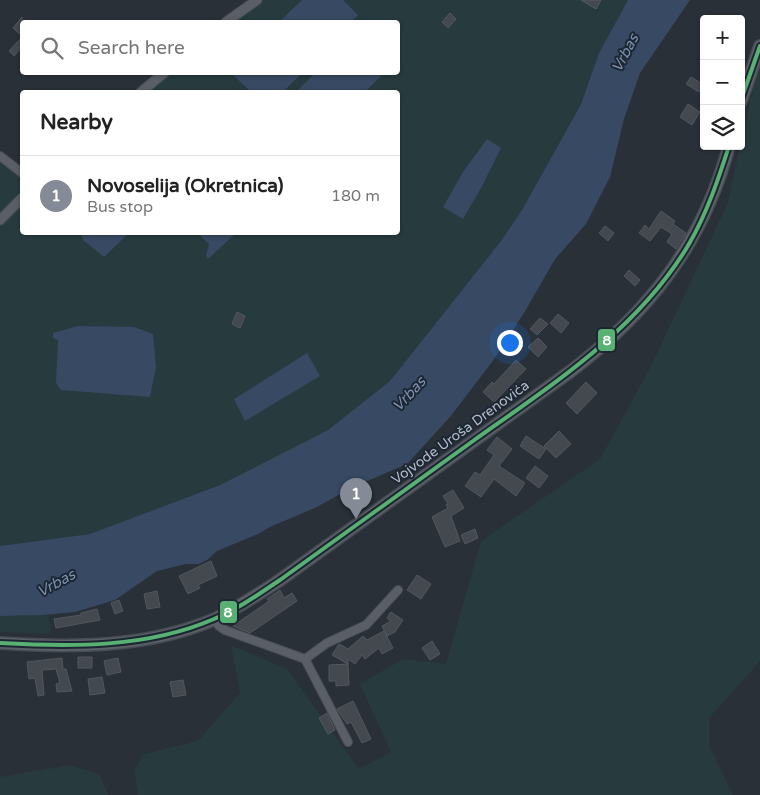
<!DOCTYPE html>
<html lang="en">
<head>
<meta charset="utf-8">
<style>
  body { margin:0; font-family:"Varela Round",sans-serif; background:#f6f6f6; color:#222 }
  .controls { position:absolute; right:15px; top:15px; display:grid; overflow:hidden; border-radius:5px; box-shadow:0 1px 4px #0004 }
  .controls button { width:45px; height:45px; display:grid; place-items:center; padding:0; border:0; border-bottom:1px solid #e0e0e0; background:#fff; color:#222; font:25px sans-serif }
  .you { position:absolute; left:509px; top:342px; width:18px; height:18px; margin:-12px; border:4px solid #fff; border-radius:50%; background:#1a73e8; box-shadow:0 0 0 8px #1a73e833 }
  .badge { display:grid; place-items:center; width:32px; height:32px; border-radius:50%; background:#848b96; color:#fff; font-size:16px; font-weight:700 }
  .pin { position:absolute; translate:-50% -41px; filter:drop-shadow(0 1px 2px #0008) }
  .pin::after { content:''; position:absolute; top:26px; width:18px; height:15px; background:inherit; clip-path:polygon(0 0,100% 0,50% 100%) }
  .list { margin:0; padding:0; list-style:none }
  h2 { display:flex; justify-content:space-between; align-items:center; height:65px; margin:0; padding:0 20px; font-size:21px }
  h2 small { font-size:16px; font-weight:400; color:#767676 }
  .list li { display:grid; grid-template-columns:32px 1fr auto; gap:15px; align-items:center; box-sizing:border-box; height:80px; padding:0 20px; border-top:1px solid #e0e0e0 }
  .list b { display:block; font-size:19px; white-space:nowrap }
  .list p { margin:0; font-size:16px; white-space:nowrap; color:#767676 }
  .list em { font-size:16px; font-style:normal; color:#767676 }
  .icon { flex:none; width:28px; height:28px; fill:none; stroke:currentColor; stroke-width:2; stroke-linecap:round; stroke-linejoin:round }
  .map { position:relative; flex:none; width:760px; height:795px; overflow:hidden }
  .search { position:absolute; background:#fff; box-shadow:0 1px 4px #0004; left:20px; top:20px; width:380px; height:55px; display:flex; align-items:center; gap:12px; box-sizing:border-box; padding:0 18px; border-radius:5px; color:#767676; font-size:19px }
  .panel { position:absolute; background:#fff; box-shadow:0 1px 4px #0004; left:20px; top:90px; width:380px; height:145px; border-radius:5px }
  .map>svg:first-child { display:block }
</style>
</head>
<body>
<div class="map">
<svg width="760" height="795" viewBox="0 0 760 795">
  <rect width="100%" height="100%" fill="#2a3038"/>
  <!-- green -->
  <path fill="#273a3e" d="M257,0H628L599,53L581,103L522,210L501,241L390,381L328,430L220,485L90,534L0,546V156L22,173V232H398V92H141L165,73L398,72V22H226Z
    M760,62V661L709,718V745L733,795H138L134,770L144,754L198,741L240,693L231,645L287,669L359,769L391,752L360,684L403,659L446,664L481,541L600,459L650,368L727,205L740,146H741L757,68Z
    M48,615L51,634L0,632V616Z
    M71,765L100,775L108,795H0V777Z"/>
  <!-- water -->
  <path fill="#384963" d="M302,0H343L358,15L351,22H279Z
    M628,0H690L640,73L624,119L610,177L586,224L555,259L524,313L492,362L450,417L407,464L351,488L317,507L270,527L258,534L217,551L207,560L199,564H186L157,571L115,600L75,612L44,615L0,616V546L90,534L220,485L328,430L390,381L501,241L522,210L581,104L599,53Z
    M316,72H384V73L365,92H296Z
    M231,73H302L283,92H251Z
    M487,139L501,148L481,188L463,219L443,207L463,172Z
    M81,233V232L129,233L104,257L83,240Z
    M197,233H236L208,259L206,256L209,244Z
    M78,326L134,327L153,334L156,367L150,397L61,390L56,383L58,340L53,338V333Z
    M307,353L320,376L245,421L234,399Z"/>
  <!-- building -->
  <path fill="#444950" stroke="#52575f" d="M581,0H601L596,9Z
    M450,13L456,19L448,28L442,22Z
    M22,17V36L13,28Z
    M22,37V47L14,56L9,51Z
    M691,77L704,85L699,92L686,84Z
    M688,104L700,112L692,125L680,117Z
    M661,211L675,221L673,224L686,233L676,249L667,242L672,234L661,227L650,241L639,233L645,225L649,229Z
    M605,226L614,233L608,241L599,233Z
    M629,270L640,280L635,286L624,276Z
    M237,312L245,316L240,328L232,324Z
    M558,314L569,323L561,333L550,323Z
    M540,318L548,324L537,335L530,329Z
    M538,338L547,347L538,357L528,347Z
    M516,360L526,369L494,402L483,392L492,382L494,384Z
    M586,382L597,393L577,414L566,403Z
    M559,431L571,444L556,458L544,446Z
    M526,436L546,449L539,459L520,446Z
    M497,437L512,449L499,466L525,483L516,496L494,479L481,497L465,486L475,472L480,475L494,455L487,450Z
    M535,466L548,476L539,488L526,478Z
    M453,490L464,508L451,516L460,541L445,547L432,517L448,508L446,505L448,504L443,496Z
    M475,529L478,538L465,544L461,535Z
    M211,561L217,576L198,585L200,588L188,594L179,576Z
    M417,575L431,584L421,599L407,590Z
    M280,590L284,598L292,593L297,601L250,633L233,626L269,601L267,599Z
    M157,591L160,607L147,609L144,594Z
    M119,600L123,611L115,614L111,603Z
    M97,609L100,620L56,628L54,619L81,615V613Z
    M391,612L403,620L395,632L387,636L382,626L391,621L387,618Z
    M384,631L393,648L382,654L379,648L365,659L362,655L355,664L348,659V664L332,655L339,644L348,649L363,636L367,640Z
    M432,641L440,654L430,660L422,648Z
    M78,657H92V668H78Z
    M62,658L63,669H66L72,691L57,692L56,684L60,683L56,669L42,670L44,695L38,696L35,678L29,679L27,662Z
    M118,658L121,672L107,675L104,661Z
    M348,664L349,685L336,686V681H329V665Z
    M102,677L105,693L90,695L88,679Z
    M183,680L186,695L173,697L170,682Z
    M353,701L371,739L362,743L351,722L347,724L337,709Z
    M327,713L335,730L328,734L319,718Z"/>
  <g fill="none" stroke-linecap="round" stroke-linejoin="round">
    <!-- minor casing -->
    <g stroke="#484c53" stroke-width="10">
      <path id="minor" d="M0,156L22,173
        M214,619L219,626L225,630L305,659L348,742
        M305,659L327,643L366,625L398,590"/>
    </g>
    <!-- tertiary casing -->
    <g stroke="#484c53" stroke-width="11">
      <path id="tertiary" d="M226,22L257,0
        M141,92L165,72
        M0,220L22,198"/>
    </g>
    <!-- primary casing -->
    <g stroke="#484c55" stroke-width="14">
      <path id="primary" d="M741,101L760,46
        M0,643C71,648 148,648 215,619C238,608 259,594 280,580L571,371C650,311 703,243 729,146"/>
    </g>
    <!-- minor -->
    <use href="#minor" stroke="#5a5e66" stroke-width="8"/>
    <!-- tertiary -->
    <use href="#tertiary" stroke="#5a5e66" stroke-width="9"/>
    <!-- primary -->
    <use href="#primary" stroke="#5c6168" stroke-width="11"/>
    <!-- bus-1 casing -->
    <g stroke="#1d2633" stroke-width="8">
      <path id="bus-1" d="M741,100L760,46
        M0,643C72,647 147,648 214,619C238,609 259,594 280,580C344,534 409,487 473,441C553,384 638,330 689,244C707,213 718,180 729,146"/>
    </g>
    <!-- bus-1 -->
    <use href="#bus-1" stroke="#58b172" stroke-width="4"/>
  </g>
  <g text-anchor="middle" stroke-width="4" stroke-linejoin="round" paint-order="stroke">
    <!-- street labels -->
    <g font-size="14" fill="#b4bcc9" stroke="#1d2633">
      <text transform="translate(460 432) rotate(-36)" y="5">Vojvode Uroša Drenovića</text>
    </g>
    <!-- water labels -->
    <g font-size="15" font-style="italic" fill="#7c92b1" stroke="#1d2633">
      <text transform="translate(625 53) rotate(-62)" y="5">Vrbas</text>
      <text transform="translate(409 394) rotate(-47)" y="5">Vrbas</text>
      <text transform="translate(56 583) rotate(-29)" y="5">Vrbas</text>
    </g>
  </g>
  <g stroke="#1d2633" stroke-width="2">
    <rect x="597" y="328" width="19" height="24" rx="5" fill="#58b172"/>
    <rect x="219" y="600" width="19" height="24" rx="5" fill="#58b172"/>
  </g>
  <g font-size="14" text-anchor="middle" font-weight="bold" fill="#fff">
    <text x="607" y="345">8</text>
    <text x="228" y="617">8</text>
  </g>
</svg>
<div class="controls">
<button>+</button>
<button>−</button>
<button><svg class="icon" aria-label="layers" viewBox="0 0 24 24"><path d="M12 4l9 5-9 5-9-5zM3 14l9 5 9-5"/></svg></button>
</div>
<div class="you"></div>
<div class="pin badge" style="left:356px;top:519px">1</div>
<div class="search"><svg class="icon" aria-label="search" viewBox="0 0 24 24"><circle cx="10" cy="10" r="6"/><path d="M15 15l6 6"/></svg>Search here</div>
<section class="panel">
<h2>Nearby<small></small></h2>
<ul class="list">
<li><span class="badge">1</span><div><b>Novoselija (Okretnica)</b><p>Bus stop</p></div><em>180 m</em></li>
</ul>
</section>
</div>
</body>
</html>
